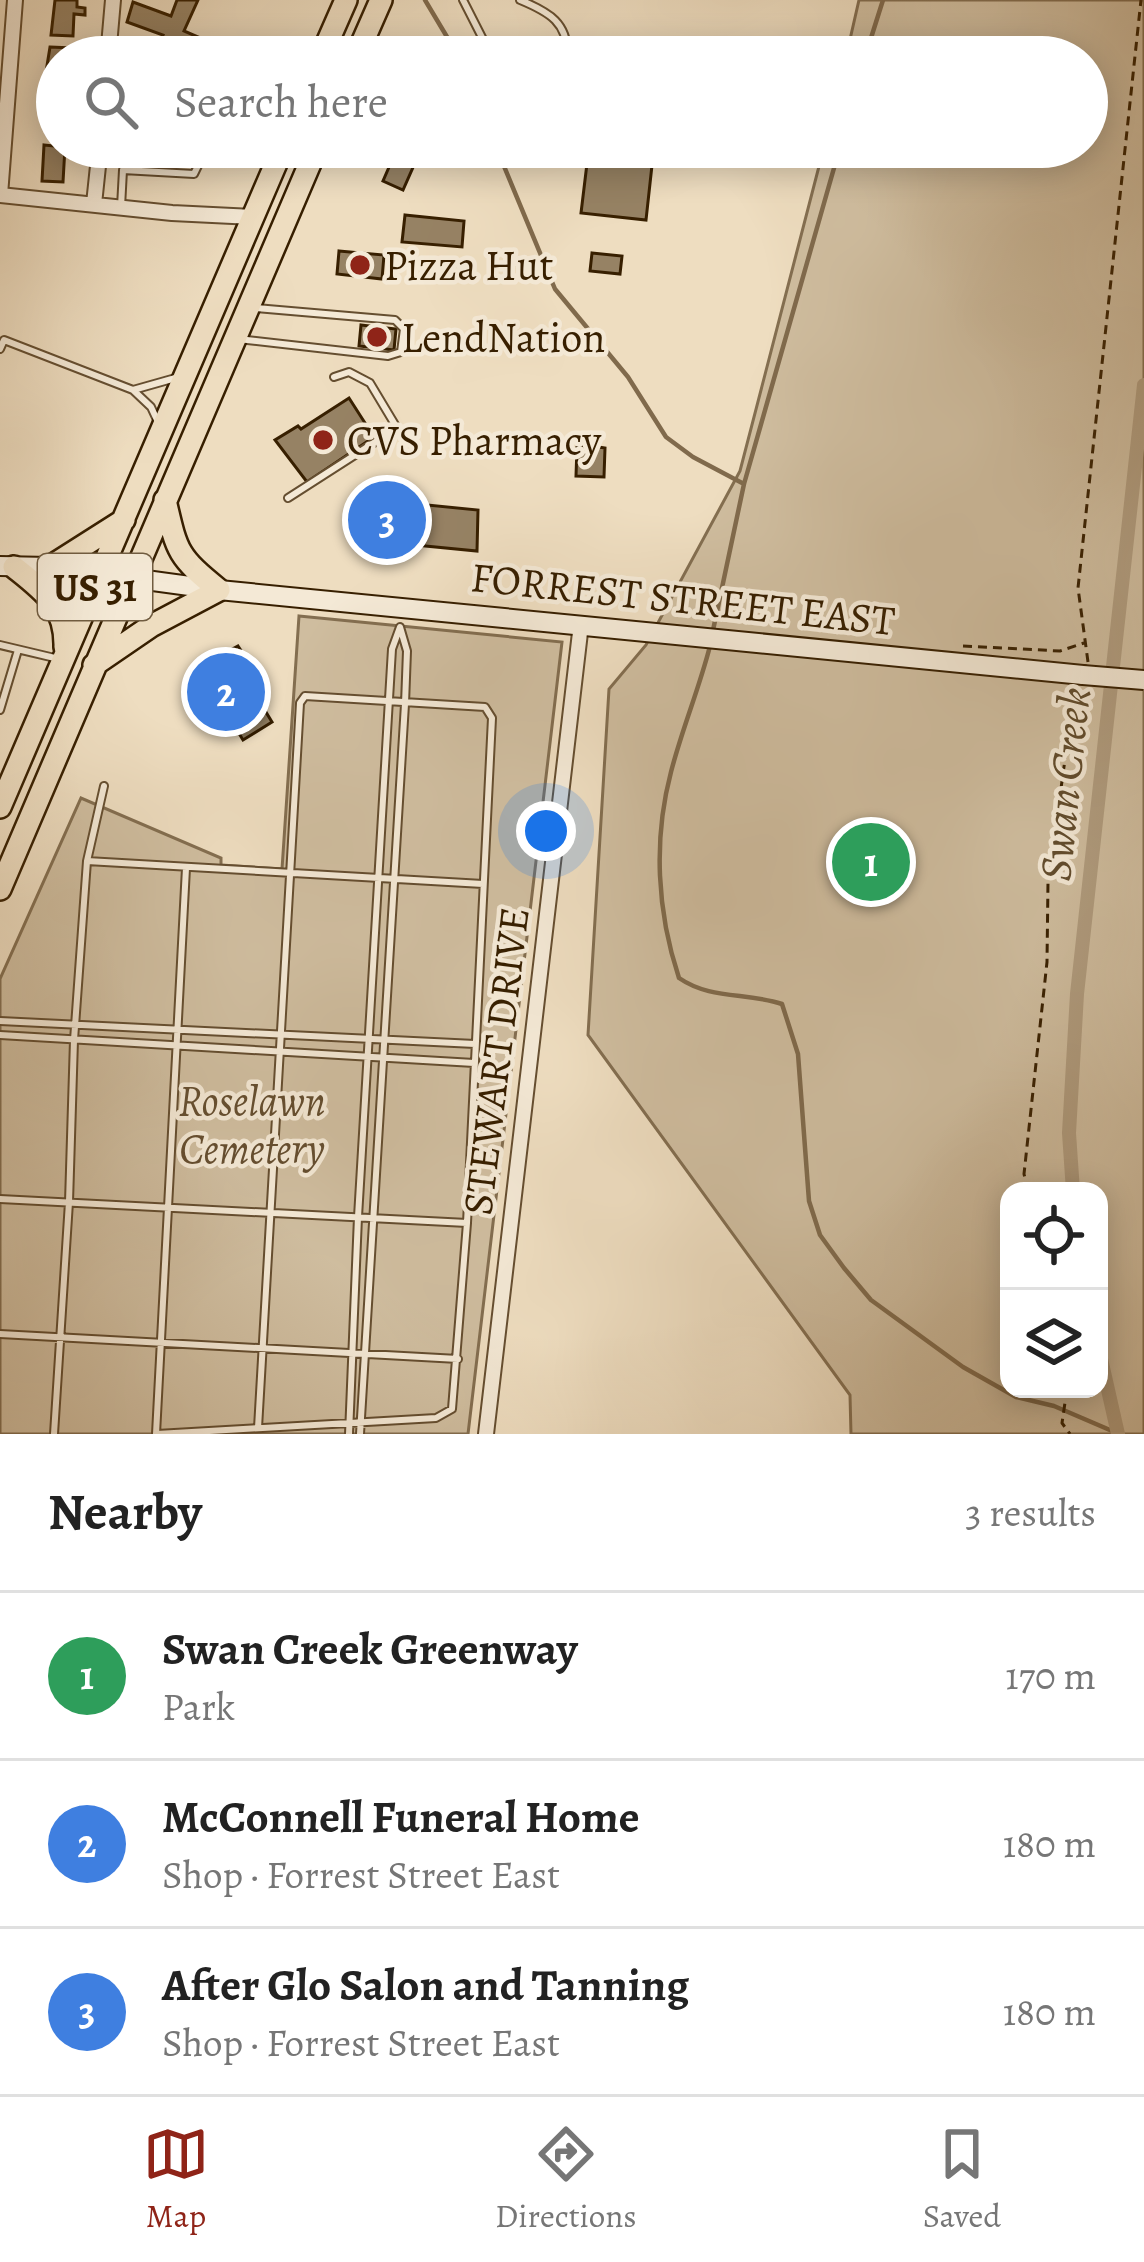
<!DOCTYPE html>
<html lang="en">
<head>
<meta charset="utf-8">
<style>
  body { margin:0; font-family:Alegreya,serif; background:#f2f2f2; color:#222 }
  .controls { position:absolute; right:36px; bottom:36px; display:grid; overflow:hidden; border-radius:24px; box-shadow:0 6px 30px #0003 }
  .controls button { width:108px; height:108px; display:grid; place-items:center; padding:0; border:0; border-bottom:3px solid #e0e0e0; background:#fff; color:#222; font:60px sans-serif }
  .you { position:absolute; left:546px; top:831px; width:42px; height:42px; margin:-30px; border:9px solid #fff; border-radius:50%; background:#1a73e8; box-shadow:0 0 0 18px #1a73e833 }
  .badge { display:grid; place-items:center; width:78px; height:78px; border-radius:50%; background:#8f2418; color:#fff; font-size:39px; font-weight:700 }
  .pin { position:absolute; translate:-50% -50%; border:6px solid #fff; box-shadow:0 3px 12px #0006 }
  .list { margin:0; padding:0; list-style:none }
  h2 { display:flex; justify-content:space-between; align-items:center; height:156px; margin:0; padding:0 48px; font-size:51px }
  h2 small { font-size:39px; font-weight:400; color:#767676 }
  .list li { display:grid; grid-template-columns:78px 1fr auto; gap:36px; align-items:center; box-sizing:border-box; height:168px; padding:0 48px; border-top:3px solid #e0e0e0 }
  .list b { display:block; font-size:45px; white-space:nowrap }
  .list p { margin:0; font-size:39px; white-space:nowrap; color:#767676 }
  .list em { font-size:39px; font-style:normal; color:#767676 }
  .icon { flex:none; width:66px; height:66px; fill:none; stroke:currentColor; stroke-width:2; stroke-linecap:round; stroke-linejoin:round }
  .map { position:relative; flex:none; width:1144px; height:1434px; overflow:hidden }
  .search { position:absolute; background:#fff; box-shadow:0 6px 30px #0003; left:36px; right:36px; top:36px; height:132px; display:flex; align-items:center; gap:30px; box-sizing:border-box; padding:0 42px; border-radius:66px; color:#767676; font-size:45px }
  .sheet { height:660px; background:#fff }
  nav { display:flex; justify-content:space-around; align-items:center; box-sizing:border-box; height:168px; border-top:3px solid #e0e0e0; background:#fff; font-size:33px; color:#767676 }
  nav a { display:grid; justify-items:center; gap:6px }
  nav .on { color:#8f2418 }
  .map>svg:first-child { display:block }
</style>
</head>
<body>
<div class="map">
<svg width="1144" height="1434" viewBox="0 0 1144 1434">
  <rect width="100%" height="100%" fill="#eeddc0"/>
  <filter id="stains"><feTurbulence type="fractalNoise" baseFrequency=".00167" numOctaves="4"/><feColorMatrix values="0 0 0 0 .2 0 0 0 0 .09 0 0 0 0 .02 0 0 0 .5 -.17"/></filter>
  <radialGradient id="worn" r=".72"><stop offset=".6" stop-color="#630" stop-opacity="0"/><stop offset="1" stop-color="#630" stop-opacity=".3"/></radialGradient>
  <!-- green -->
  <path fill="#cfbd9f" stroke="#836e50" stroke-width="3" fill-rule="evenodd" d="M859,0H1144V1434H851L850,1395L588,1035L609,689L646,645L740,471L824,147H1087V57H846ZM1009,1191H1099V1389H1009Z
    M299,616L562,642L468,1434H0V979L81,798L221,858V865L282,869Z"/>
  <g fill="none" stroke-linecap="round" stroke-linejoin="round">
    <!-- stream -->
    <path stroke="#806a4c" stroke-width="4.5" d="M425,0L459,57
      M865,57L883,0
      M496,147L555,289L628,377L666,437L693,457L744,484
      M712,635L744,484L840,147
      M710,646C699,689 682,729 671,772C653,840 657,912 679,978C711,1000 746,992 782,1004L798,1054L809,1201L820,1235L844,1268L871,1300L963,1367L1016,1397L1054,1406L1117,1433"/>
    <!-- canal -->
    <path stroke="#b09c7f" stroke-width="14" d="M1073,1191L1069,1133L1077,994L1144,385
      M1099,1350L1118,1434"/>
  </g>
  <!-- building -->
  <path fill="#968264" stroke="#371f00" stroke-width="3" d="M55,0H77V7L85,8V15L74,14L73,36L51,35Z
    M177,0H198L184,31L244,57H196L160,41L163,35L127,22L133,2L171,16Z
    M50,47L72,48L71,57H57V87L47,86L45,78Z
    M48,99L57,100V134L46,133L43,126Z
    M44,145L65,147L63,182L42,181Z
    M388,147H422L403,190L383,181L396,151Z
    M589,147H654L646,220L581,213Z
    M405,215L464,221L462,247L402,242Z
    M339,251L384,255L382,279L337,274Z
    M592,253L622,256L620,274L590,271Z
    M361,325L396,329L394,350L359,346Z
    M349,398L374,437L307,482L275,440L298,426L301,429Z
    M586,445L605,448L604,477L576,476L577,447Z
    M357,498L478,510L477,551L353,539Z
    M238,646L262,682L252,689L272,722L243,740L229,717L208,731L190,701L200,695L188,673Z"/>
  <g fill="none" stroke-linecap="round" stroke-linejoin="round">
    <!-- lane casing -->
    <g stroke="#654e30" stroke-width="10">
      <path id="lane" d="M463,0L492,57
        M520,0C549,12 569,23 567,57
        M121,207L123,170L194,174L207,147
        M238,339L388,356L401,352L404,329L395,320L256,308
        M0,349L4,340L133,390
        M158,422L151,407L133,390L179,377
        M288,498L397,428L370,383L349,372L334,377
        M0,645L59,659
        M0,710L18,650
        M87,861L104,786
        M0,1021L475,1044
        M0,1035L474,1063
        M0,1199L467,1223
        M0,1334L458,1359
        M54,1434L69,1202L74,1040L87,861L483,884
        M156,1434L186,868
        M157,1434L436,1418L452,1409L467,1223L492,718L485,707L305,696L300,703L258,1428
        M349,1434L358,1217L392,649L400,627L407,651L405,704L360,1434"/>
    </g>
    <!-- street casing -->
    <g stroke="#654e30" stroke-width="18">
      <path id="street" d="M108,57L113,0
        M0,195L172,213L253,217
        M0,195L15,0
        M94,204L100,147
        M486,1434L581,624"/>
    </g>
    <!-- secondary casing -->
    <g stroke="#371f00" stroke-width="22">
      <path id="secondary" d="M0,566L50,567L219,590L1083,675"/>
    </g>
    <!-- primary casing -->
    <g stroke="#371f00" stroke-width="26">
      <path id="primary" d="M321,57L346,0
        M356,57L381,0
        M14,567C44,591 66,606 65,647
        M50,567L124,520
        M94,665L151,626L219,590C177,556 177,552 165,500
        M0,807L283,147
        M0,889L317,147"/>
    </g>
    <!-- path -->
    <path stroke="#371f00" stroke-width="3" stroke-dasharray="9 6" stroke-linecap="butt" d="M963,646L1060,651L1084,643
      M1088,662L1078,588L1141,0
      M1028,1191L1024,1174L1047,962L1048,882L1072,709L1083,689
      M1067,1389L1062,1423L1070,1434"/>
    <!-- lane -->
    <use href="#lane" stroke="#f4e9d6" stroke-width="6"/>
    <!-- street -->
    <use href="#street" stroke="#f4e9d6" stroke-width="14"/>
    <!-- secondary -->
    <use href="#secondary" stroke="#f4e9d6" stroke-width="18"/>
    <!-- primary -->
    <use href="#primary" stroke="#eeddc0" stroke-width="21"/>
    <!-- secondary-bridge casing -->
    <g stroke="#371f00" stroke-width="22" stroke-linecap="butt">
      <path id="secondary-bridge" d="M1083,675L1144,680"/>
    </g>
    <!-- secondary-bridge -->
    <use href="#secondary-bridge" stroke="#f4e9d6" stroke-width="18"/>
  </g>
  <!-- markers -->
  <g fill="#8f2418" stroke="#f4e9d6" stroke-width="4.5">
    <circle cx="360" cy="265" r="12"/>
    <circle cx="377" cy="337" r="12"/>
    <circle cx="323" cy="440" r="12"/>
  </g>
  <g text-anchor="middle" stroke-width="9" stroke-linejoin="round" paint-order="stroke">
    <!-- shield labels -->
    <rect fill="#f4e9d6" stroke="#705c40" stroke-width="3" x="38" y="554" width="114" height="66" rx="9"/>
    <g font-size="39" font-weight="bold" fill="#371f00">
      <text x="95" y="601">US 31</text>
    </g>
    <!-- poi labels -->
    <g font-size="42" fill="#371f00" stroke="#f4e9d6" text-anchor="start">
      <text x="384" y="280">Pizza Hut</text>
      <text x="401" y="352">LendNation</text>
      <text x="347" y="455">CVS Pharmacy</text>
    </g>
    <!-- street labels -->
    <g font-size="42" fill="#371f00" stroke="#f4e9d6">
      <text transform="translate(683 598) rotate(6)" y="15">FORREST STREET EAST</text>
      <text transform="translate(495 1061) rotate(-83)" y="15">STEWART DRIVE</text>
    </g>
    <!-- park labels -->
    <g font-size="42" font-style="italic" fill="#654e30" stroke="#f4e9d6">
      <text x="252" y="1115">Roselawn<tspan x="252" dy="48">Cemetery</tspan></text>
    </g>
    <!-- water labels -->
    <g font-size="45" font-style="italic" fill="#614b2c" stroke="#f4e9d6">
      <text transform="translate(1064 784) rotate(-84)" y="16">Swan Creek</text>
    </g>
  </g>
  <rect width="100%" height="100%" filter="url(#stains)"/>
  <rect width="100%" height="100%" fill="url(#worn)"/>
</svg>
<div class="controls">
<button><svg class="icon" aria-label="locate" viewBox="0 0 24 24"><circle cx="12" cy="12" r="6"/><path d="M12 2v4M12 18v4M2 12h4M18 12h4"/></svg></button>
<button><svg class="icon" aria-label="layers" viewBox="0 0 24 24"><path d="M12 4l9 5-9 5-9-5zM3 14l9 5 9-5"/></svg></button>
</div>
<div class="you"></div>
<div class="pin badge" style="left:871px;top:862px;background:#2e9e5b">1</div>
<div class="pin badge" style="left:226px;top:692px;background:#3f7fe0">2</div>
<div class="pin badge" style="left:387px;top:520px;background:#3f7fe0">3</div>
<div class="search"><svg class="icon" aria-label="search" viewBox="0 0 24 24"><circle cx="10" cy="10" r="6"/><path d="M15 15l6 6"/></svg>Search here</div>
</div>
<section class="sheet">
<h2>Nearby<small>3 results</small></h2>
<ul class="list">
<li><span class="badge" style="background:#2e9e5b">1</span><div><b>Swan Creek Greenway</b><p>Park</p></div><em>170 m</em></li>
<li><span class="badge" style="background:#3f7fe0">2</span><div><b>McConnell Funeral Home</b><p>Shop · Forrest Street East</p></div><em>180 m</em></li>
<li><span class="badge" style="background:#3f7fe0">3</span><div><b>After Glo Salon and Tanning</b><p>Shop · Forrest Street East</p></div><em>180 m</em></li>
</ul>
</section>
<nav>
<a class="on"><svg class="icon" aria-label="map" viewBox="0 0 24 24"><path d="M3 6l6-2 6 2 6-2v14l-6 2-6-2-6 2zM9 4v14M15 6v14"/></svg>Map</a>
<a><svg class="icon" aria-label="directions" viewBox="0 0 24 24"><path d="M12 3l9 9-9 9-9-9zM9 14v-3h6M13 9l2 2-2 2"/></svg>Directions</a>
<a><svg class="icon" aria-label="saved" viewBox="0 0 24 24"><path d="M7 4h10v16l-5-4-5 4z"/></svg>Saved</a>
</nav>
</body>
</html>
